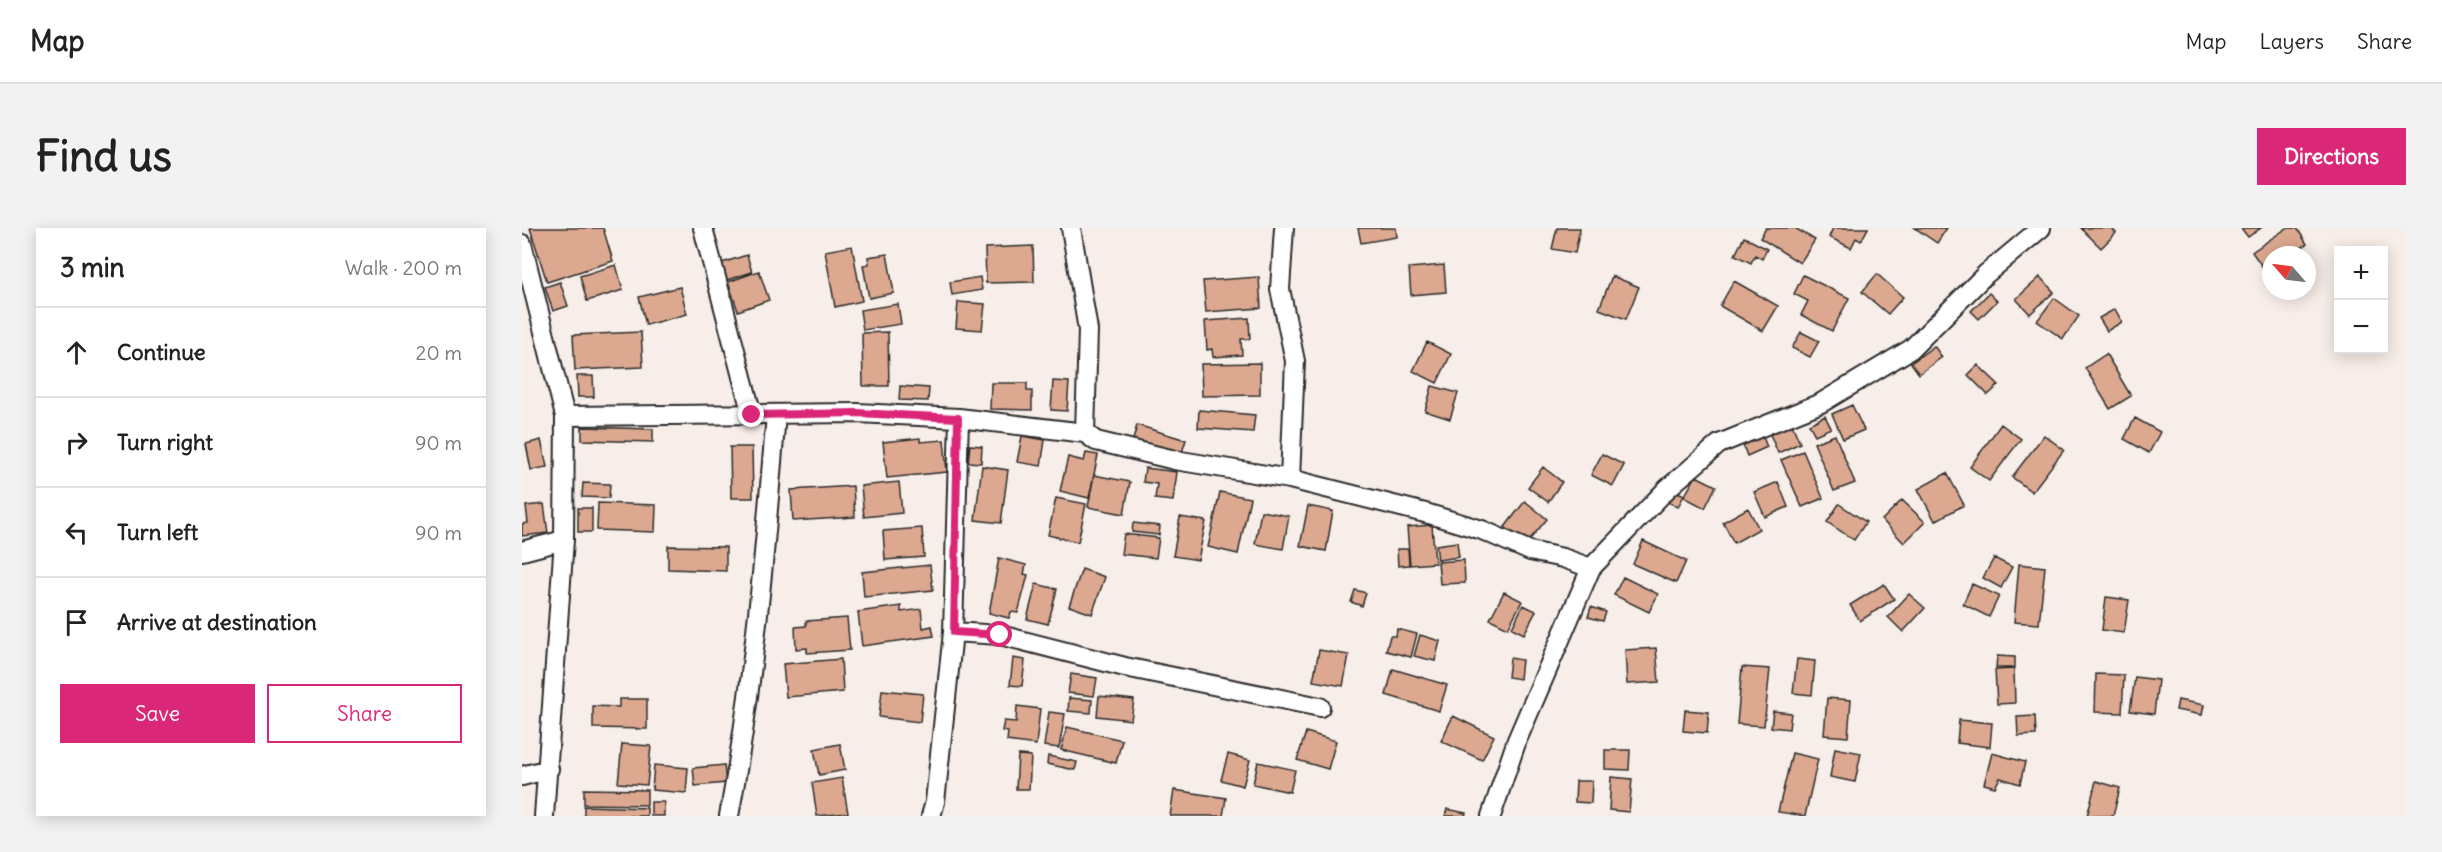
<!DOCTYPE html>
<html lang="en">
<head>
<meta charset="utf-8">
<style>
  body { margin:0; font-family:Delius,sans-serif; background:#f2f2f2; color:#222 }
  .controls { position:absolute; right:18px; top:18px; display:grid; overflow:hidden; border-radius:0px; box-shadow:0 3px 15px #0003 }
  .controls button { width:54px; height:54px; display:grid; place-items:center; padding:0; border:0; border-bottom:2px solid #e0e0e0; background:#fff; color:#222; font:30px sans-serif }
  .compass { position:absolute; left:1740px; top:18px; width:54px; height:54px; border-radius:50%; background:#fff; box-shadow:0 3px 15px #0003; rotate:298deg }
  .stop { position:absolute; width:18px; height:18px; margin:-14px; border:4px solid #db2777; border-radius:50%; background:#fff }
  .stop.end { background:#db2777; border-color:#fff; box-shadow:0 2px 6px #0008 }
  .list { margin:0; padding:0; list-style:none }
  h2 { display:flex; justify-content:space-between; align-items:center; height:78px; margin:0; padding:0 24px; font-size:26px }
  h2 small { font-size:20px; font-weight:400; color:#767676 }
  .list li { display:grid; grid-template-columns:39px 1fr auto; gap:18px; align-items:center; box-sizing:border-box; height:90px; padding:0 24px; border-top:2px solid #e0e0e0 }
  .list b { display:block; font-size:22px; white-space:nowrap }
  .list em { font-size:20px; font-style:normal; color:#767676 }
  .actions { display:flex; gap:12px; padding:18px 24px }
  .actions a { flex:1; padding:14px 0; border:2px solid #db2777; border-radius:0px; text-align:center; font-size:21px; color:#db2777 }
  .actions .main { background:#db2777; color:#fff }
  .icon { flex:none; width:33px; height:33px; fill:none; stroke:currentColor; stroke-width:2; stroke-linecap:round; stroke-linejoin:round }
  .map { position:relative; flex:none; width:1884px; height:588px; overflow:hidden; border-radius:0px }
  header { display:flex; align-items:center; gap:36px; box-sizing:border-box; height:84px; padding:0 30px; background:#fff; border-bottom:2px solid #e0e0e0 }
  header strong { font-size:28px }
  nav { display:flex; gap:33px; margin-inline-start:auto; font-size:21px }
  .intro { display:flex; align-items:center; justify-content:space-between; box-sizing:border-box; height:144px; padding:0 36px }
  h1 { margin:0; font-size:42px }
  .button { padding:15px 27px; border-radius:0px; background:#db2777; color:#fff; font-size:21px; font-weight:700 }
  main { display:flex; gap:36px; padding:0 36px }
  aside { flex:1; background:#fff; border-radius:0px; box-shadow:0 3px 15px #0003 }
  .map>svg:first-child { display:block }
</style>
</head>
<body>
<header>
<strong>Map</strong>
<nav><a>Map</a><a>Layers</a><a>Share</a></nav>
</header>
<div class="intro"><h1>Find us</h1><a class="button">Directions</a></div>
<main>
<aside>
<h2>3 min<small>Walk · 200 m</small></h2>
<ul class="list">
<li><svg class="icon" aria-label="ahead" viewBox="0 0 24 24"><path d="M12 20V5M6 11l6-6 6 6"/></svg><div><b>Continue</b></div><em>20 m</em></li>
<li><svg class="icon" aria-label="right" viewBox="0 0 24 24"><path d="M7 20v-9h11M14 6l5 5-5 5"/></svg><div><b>Turn right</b></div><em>90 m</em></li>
<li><svg class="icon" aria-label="left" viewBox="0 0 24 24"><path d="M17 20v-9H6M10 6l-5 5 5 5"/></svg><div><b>Turn left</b></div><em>90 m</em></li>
<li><svg class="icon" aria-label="arrive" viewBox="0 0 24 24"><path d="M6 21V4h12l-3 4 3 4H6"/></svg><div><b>Arrive at destination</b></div></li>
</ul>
<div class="actions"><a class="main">Save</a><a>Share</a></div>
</aside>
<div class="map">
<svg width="1884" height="588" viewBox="0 0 1884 588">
  <rect width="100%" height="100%" fill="#f8eee9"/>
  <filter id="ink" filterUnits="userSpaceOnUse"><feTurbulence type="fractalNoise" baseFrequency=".0167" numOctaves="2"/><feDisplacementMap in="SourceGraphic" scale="12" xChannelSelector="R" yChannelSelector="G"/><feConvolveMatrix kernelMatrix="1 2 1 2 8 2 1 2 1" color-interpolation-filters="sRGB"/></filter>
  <g filter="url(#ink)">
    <!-- building -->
    <path fill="#dca88f" stroke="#2b2b2b" stroke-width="1.5" d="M8,0H81L91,33L25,54Z
      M836,0H874L875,9L839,15Z
      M1035,0H1058L1053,25L1030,21Z
      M1244,0H1273L1293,12L1278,35L1238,10Z
      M1311,0H1346L1339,13L1334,10L1329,20L1307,9Z
      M1393,0H1425L1415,15Z
      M1559,0H1589L1594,5L1579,20Z
      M1719,0H1739L1726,9Z
      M1765,0H1775L1785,16L1769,27H1749V41L1744,44L1730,24Z
      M1222,9L1245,21L1240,31L1233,27L1229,35L1213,27Z
      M330,18L340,73L313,79L303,23Z
      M511,18L512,54L464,55L463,20Z
      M365,26L372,65L347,70L341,37L347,36L346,29Z
      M225,27L230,44L205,52L200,35Z
      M94,37L101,62L65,73L58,48Z
      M922,37L924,64L889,67L887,40Z
      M237,43L247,72L216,83L206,54Z
      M1355,46L1381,69L1366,86L1340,64Z
      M1281,47L1327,70L1310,103L1279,87L1286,73L1272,66Z
      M1090,48L1117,59L1104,91L1077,81Z
      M458,49L460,62L430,67L428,54Z
      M737,49L739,80L684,84L681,53Z
      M1518,49L1532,64L1508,86L1494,71Z
      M1212,53L1256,78L1241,103L1198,78Z
      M38,54L46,78L31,83L23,59Z
      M158,59L165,86L124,97L117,69Z
      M1467,65L1475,73L1457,91L1449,83Z
      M1532,70L1557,88L1541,111L1515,93Z
      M436,74L463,76L460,102L434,100Z
      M376,76L379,96L341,102L338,82Z
      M1593,81L1600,94L1585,103L1577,90Z
      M727,90L728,111H719L720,127L691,129L690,121L685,122L683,93Z
      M119,104L121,139L53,142L51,107Z
      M366,104L367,158H341L340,105Z
      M1279,104L1297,113L1288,129L1270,120Z
      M905,114L929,126L915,155L891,143Z
      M1412,118L1420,129L1397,146L1389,135Z
      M1584,126L1609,168L1588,181L1563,140Z
      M738,135V167L680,168L679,136Z
      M1456,137L1477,157L1466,167L1446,147Z
      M55,148H71L72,169H56Z
      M531,153L547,154L545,183L529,182Z
      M469,155H505V163H510V182L468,181Z
      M378,158L407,160L406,173L377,172Z
      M910,158L936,165L928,191L903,183Z
      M1330,177L1342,202L1321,211L1310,186Z
      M677,182L733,187L731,204L676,200Z
      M1303,188L1309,200L1293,207L1287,196Z
      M1613,190L1638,204L1627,225L1602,211Z
      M1269,194L1278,215L1256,225L1247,204Z
      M1479,196L1499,211L1467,253L1448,239Z
      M615,197L664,212L659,227L611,212Z
      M60,199L131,201V214L60,212Z
      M1313,207L1333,255L1312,263L1292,215Z
      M1522,207L1542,222L1510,264L1490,249Z
      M500,208L523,212L519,238L495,234Z
      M1241,209L1245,219L1225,228L1221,217Z
      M398,210V214L422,212L425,244L365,250L361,214Z
      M19,212L25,239L9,242L4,216Z
      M448,217L460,218L459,235L446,234Z
      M208,219H230L231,270H209Z
      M1281,223L1301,270L1280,279L1259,232Z
      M564,225L576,227L567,270L538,263L546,229L562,233Z
      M1080,226L1102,237L1091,258L1069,247Z
      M460,238L486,242L479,295L453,292Z
      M1021,239L1040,254L1026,274L1006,259Z
      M623,240L655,244L651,273L633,271L635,256L621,254Z
      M1425,245L1442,277L1413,293L1396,261Z
      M572,247L608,254L602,286L566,279Z
      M1174,248L1194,258L1183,280L1162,269Z
      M377,254L380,285L342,289L339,258Z
      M1256,254L1266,279L1243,289L1232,264Z
      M61,255L88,256L87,270L60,269Z
      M331,258L333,289L271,293L269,262Z
      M1150,261L1162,267L1156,279L1144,273Z
      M698,264L728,270L716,326L686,319Z
      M534,270L564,276L556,314L526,307Z
      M1380,272L1403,294L1382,315L1360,292Z
      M1003,273L1025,291L1004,316L983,299Z
      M76,275L134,277L133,304L75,302Z
      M22,276L26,305L0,308V296L6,295L4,278Z
      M1317,276L1344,294L1332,312L1305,294Z
      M786,278L811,283L804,323L778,318Z
      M56,280H70V304H56Z
      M1226,280L1237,301L1212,315L1201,294Z
      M739,283L767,288L761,321L733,316Z
      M658,289L684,293L676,332L651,328Z
      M611,295L638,298L637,307L610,304Z
      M910,297L913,335L888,337L885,299Z
      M400,300L402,329L363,332L361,303Z
      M602,306L637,310L634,330L599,326Z
      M1121,313L1164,333L1154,355L1111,336Z
      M935,314L937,329L916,332L914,317Z
      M146,318L204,319V343L146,341Z
      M875,321H886L887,337L876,338Z
      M477,330L504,337L502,346L506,347L496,385L489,384L487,390L467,385Z
      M1472,330L1490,339L1479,360L1461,350Z
      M942,332L943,355L918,356L916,334Z
      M1497,336L1523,339L1517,396L1492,394Z
      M408,337L411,362L342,369L340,344Z
      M560,341L583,349L570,386L547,378Z
      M1101,349L1136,366L1127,384L1092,367Z
      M514,356L535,361L526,396L505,391Z
      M1362,356L1372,371L1338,393L1328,377Z
      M1450,356L1477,368L1467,389L1441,376Z
      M833,362L844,365L840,378L829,374Z
      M982,364L1000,373L986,400L968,391Z
      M1387,366L1403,380L1381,404L1366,389Z
      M1584,369L1607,372L1602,405L1580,402Z
      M1001,377L1014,383L1002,406L990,400Z
      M379,378V384L399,381L401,400L410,398L412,408L340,418L336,384Z
      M1069,379L1084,384L1081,393L1066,389Z
      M325,390L328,422L285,425V420L274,421L273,399L284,398V393Z
      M875,401L895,406L889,429L864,423L868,408H874Z
      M898,407L918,413L913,433L892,428Z
      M1134,420L1137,454L1105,456L1103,422Z
      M797,422L827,427L821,458L791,453Z
      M1475,428L1493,429V440H1474Z
      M491,430L503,432L500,458L488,457Z
      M988,430L1000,432L998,451L986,449Z
      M319,431L321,464L264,469L261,436Z
      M1275,431L1293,433L1290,467L1271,465Z
      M1220,439L1248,441L1242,498L1215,496Z
      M871,441L925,457L917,483L864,467Z
      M1492,441L1493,475L1475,476L1473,442Z
      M549,446L575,450L572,468L546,465Z
      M1574,446L1602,447L1600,485L1573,484Z
      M1613,449L1636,452L1632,486L1608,483Z
      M360,462L401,466L398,494L357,489Z
      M577,468L612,472L609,492L575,488Z
      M547,470L570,472L569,485L546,483Z
      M1305,470L1329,472L1326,509L1302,507Z
      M97,471H125V501L71,500V478L97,479Z
      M1656,472L1682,477L1680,487L1654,482Z
      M495,478L518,481L514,517L485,513L486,504L480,503L482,493L494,494Z
      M1163,482L1187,484L1185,505L1161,503Z
      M1251,483L1269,485L1267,501L1249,499Z
      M527,484L543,486L537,520L522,518Z
      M931,488L972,508L960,532L919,513Z
      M1513,488L1514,507L1496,508L1495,489Z
      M1437,492L1470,495L1468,519L1435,515Z
      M545,499L600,512L594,535L539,522Z
      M784,504L814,513L806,541L775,532Z
      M100,516L129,518L125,557L96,555Z
      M318,516L323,542L297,547L292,521Z
      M1313,520L1339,525L1333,554L1308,549Z
      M1083,522H1108L1107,542L1083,541Z
      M1270,525L1296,531L1283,588L1256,584Z
      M1470,525L1503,534L1498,556L1478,550L1473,559L1462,556Z
      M706,526L728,532L721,558L699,552Z
      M496,527L509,528L507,561H494Z
      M526,528L555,534L553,542L525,536Z
      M736,534L773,542L768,564L731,556Z
      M132,537L166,540L164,565L130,562Z
      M202,537L204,555L173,558L171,540Z
      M1089,549L1110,551L1107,584L1087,582Z
      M320,550L326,585L295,588L290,555Z
      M1054,553H1070L1069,575L1053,574Z
      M1574,553L1598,560L1591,588H1565Z
      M62,561L125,562V577L62,576Z
      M652,562L704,570L701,588H648Z
      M129,574H142V588H129Z
      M62,578L125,580V588H62Z
      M925,581L944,585L943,588H923Z"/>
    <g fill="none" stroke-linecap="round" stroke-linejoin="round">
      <!-- minor casing -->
      <g stroke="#2b2b2b" stroke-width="22">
        <path id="minor" d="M181,0L230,187
          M549,0L566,102L563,205
          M762,0L758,61L773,133L768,251
          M0,16L43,188L42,312L22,588
          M43,188L335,185L437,190L563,205L574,213L653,232L768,251L907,286L960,302L1008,323L1041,330L1069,340
          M0,323L42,312
          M431,404L478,407L603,439L798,479
          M0,548L27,541
          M207,588C232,455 243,321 254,186
          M409,588L413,574L431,404L437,190
          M969,588L995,512L1069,340L1146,260L1197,216L1299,175L1389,121L1464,46L1519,0"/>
      </g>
      <!-- minor -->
      <use href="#minor" stroke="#fff" stroke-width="18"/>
    </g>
  </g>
  <g fill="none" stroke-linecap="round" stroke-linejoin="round" filter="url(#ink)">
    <!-- route -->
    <path stroke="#db2777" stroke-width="8" d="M230,187L335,185L436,190L432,404L478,407"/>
  </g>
</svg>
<div class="controls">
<button>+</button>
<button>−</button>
</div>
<svg class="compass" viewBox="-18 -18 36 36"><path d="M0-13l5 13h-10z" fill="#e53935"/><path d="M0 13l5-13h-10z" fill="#767676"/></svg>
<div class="stop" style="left:478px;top:407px"></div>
<div class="stop end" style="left:230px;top:187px"></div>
</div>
</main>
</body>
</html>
